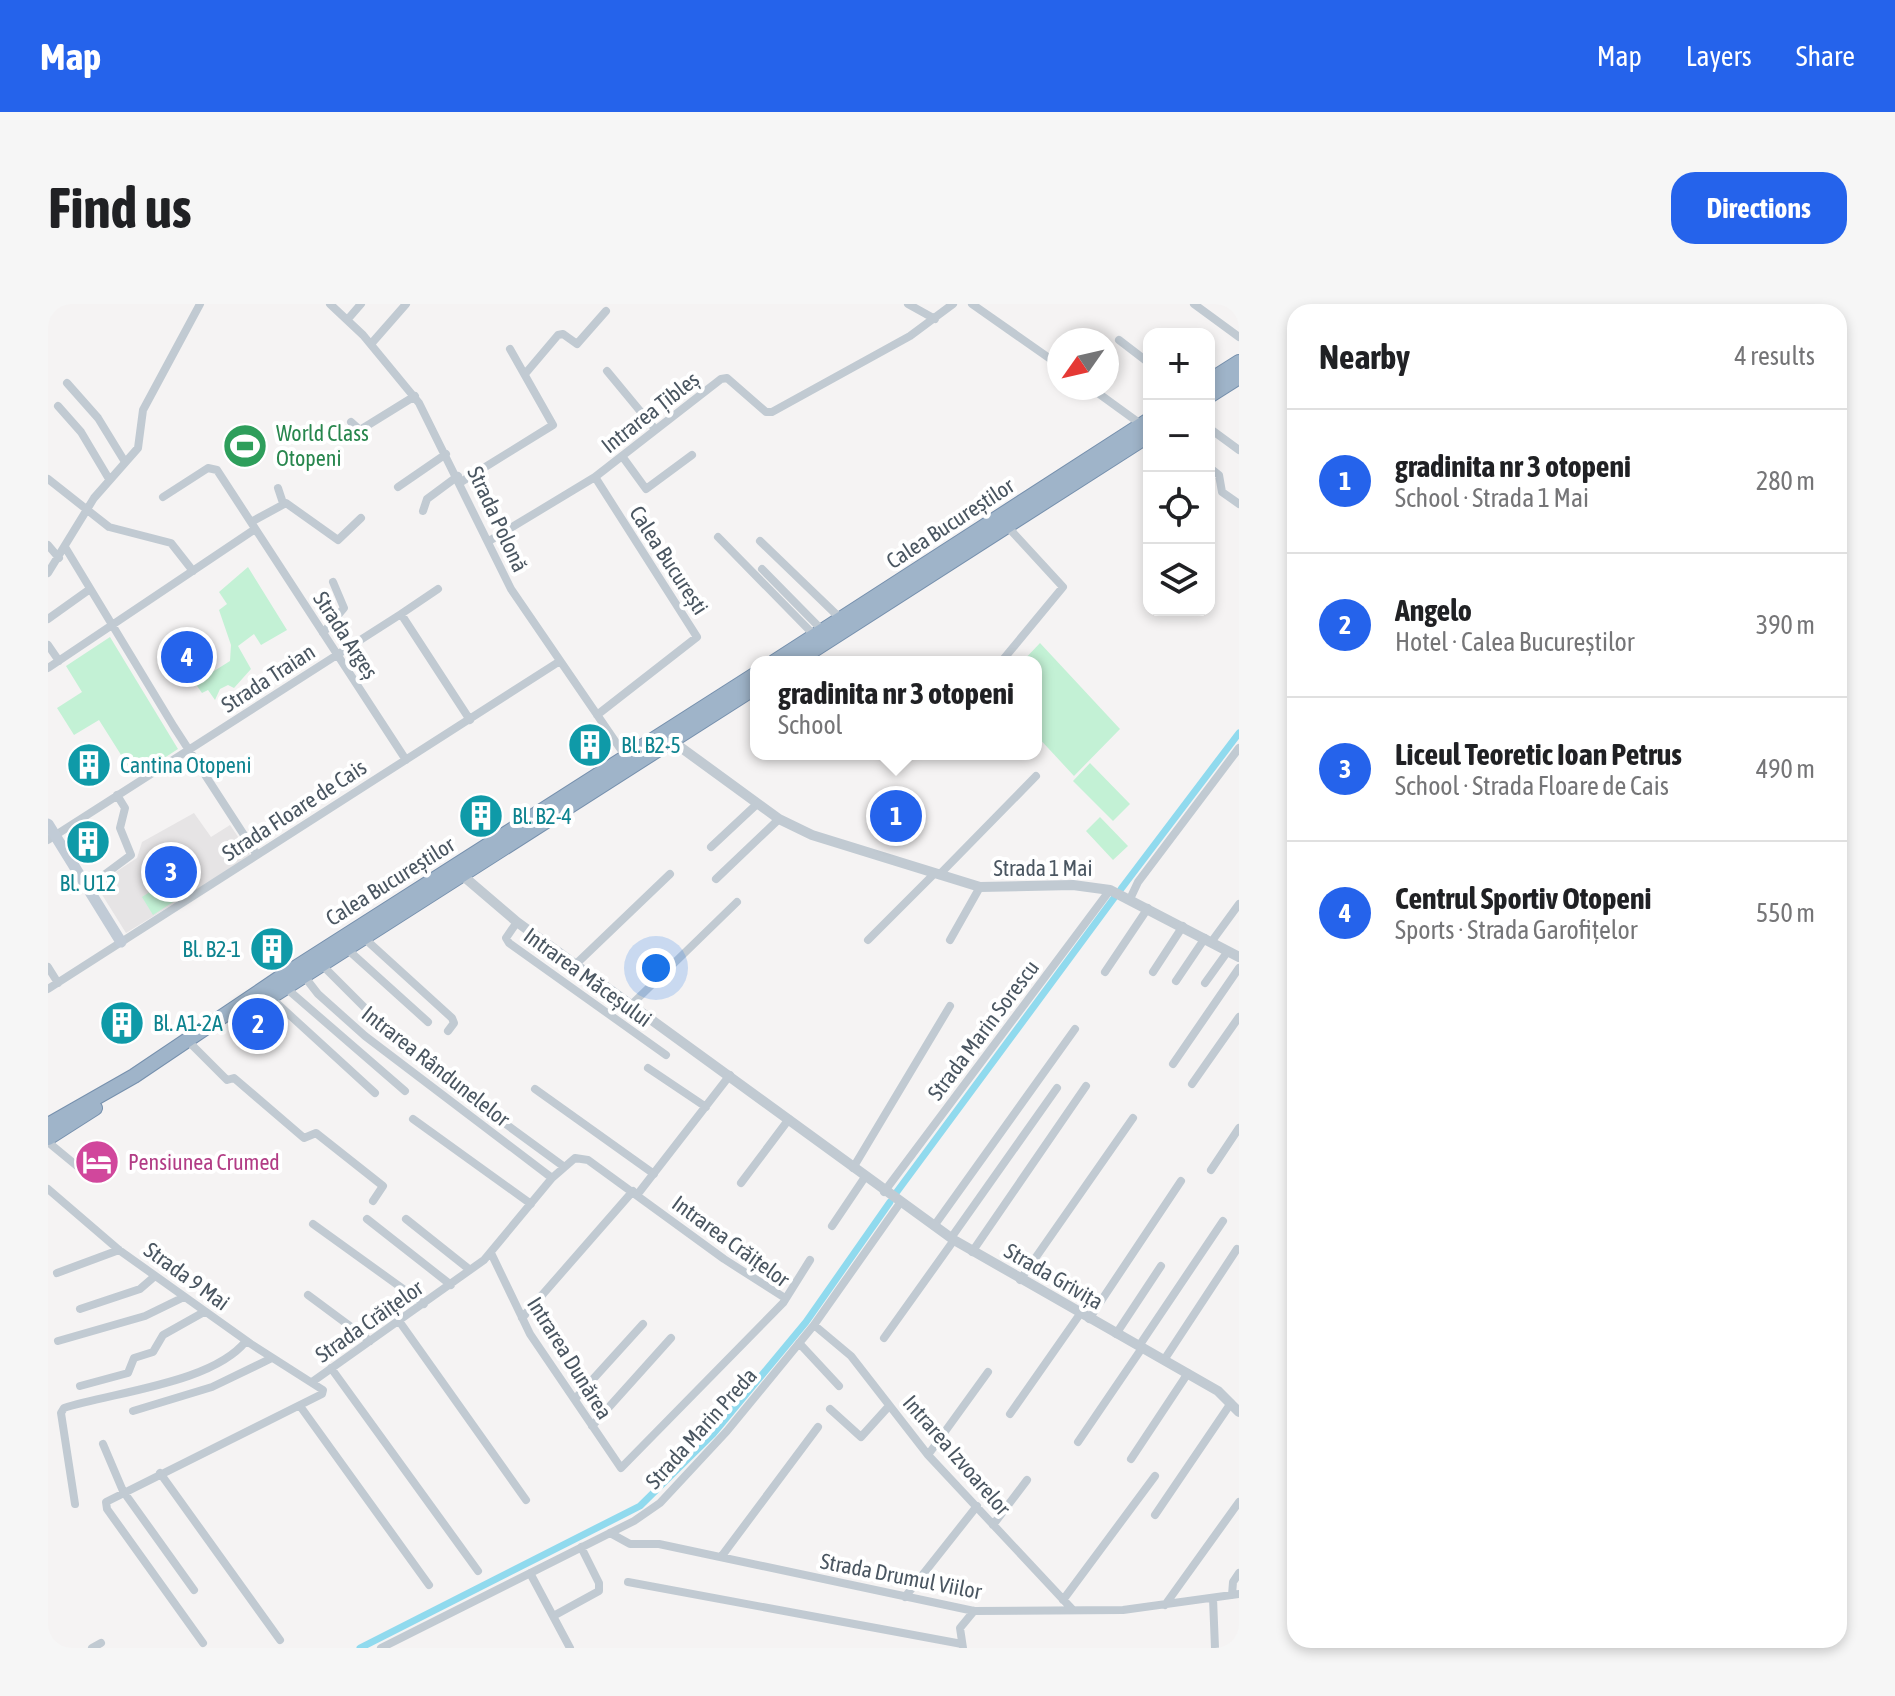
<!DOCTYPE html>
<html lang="en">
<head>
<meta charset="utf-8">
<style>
  body { margin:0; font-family:"Asap Condensed",sans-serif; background:#f6f6f6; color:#202124 }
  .controls { position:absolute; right:24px; top:24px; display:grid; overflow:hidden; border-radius:16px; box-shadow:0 4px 12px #0003 }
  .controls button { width:72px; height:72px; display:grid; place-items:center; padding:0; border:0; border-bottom:2px solid #e0e0e0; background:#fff; color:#202124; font:40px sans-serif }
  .compass { position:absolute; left:999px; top:24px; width:72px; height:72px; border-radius:50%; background:#fff; box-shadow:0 4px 12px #0003; rotate:236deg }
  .you { position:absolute; left:608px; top:664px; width:28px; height:28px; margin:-20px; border:6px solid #fff; border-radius:50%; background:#1a73e8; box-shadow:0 0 0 12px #1a73e833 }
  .badge { display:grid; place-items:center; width:52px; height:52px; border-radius:50%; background:#2563eb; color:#fff; font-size:26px; font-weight:700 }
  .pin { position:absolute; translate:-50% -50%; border:4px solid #fff; box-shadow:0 2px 8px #0006 }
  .popup { position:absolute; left:702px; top:352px; width:292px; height:104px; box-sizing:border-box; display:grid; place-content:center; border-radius:16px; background:#fff; filter:drop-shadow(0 2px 6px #0005); font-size:26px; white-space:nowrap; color:#757577 }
  .popup b { font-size:30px; color:#202124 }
  .popup::after { content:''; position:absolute; left:50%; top:100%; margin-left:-16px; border:16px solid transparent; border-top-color:#fff }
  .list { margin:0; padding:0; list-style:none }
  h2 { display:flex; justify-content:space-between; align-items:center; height:104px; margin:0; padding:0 32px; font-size:34px }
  h2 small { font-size:26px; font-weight:400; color:#757577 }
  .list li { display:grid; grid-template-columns:52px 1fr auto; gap:24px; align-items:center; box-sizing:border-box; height:144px; padding:0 32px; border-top:2px solid #e0e0e0 }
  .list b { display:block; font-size:30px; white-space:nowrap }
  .list p { margin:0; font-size:26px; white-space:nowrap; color:#757577 }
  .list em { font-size:26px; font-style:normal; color:#757577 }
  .icon { flex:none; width:44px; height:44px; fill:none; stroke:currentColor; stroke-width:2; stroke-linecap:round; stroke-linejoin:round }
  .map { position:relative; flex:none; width:1191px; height:1344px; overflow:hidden; border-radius:24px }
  header { display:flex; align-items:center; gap:48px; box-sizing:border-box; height:112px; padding:0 40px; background:#2563eb; color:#fff }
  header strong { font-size:38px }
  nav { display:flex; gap:44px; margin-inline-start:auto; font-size:28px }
  .intro { display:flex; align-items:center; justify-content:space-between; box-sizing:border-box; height:192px; padding:0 48px }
  h1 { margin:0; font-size:56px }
  .button { padding:20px 36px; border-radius:24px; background:#2563eb; color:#fff; font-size:28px; font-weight:700 }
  main { display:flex; gap:48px; padding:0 48px }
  aside { flex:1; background:#fff; border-radius:24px; box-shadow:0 4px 12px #0003 }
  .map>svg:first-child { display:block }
</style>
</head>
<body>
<header>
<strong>Map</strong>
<nav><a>Map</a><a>Layers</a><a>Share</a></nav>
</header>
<div class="intro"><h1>Find us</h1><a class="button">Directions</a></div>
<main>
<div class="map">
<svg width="1191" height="1344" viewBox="0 0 1191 1344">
  <rect width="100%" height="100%" fill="#f5f3f3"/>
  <!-- education -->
  <path fill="#e6e4e5" d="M146,509L163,533L182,521L203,552L78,629L48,581L89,554L94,538Z"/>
  <!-- green -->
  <path fill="#c3f1d5" d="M200,263L239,326L213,341L206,330L190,342L203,365L186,384L180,381L172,385L167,396L160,386L154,389L147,379L182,357L183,341L171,306L179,300L171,288Z
    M62,333L130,445L87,473L51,416L26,431L9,404L34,388L18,362Z
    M992,339L1072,425L1026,472L988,431V358H974Z
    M1042,459L1082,500L1065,517L1025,477Z
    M1052,513L1080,542L1065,556L1038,527Z
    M128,571L139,589L105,611L94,593Z"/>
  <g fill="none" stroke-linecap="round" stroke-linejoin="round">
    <!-- canal -->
    <path stroke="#90daee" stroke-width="7" d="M1073,585L1191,429
      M848,889L1066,594
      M312,1344L592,1202L665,1130L758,1018L842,898"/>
    <!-- trunk casing -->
    <g stroke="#7690ad" stroke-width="16">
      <path id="trunk" d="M1161,77L1191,58
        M1161,92L1191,73
        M726,358L1101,116
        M747,358L1101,131
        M207,703L708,383
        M0,821L86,772L230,675L708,370
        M0,834L47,804"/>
    </g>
    <!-- minor -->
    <path stroke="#c1cad2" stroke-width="8" d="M282,0L315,31L371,99L463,285L578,453
      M860,0L887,15
      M924,0L1011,61
      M1146,0L1191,33
      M300,15L313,0
      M1071,36L1101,59
      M323,40L358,0
      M559,67L607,125
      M477,70L510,31L515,30L529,40L558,7
      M19,79L50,114L77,158
      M1043,84L1094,121
      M10,102L33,128L61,175
      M303,118L312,126L367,92
      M1161,124L1191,146
      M574,152L598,185L644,151
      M1161,163L1171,171L1174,188L1191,200
      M547,173L649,333L549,411
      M0,175L61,223L123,239L145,267
      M413,178L505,121L462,45
      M350,183L398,150
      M230,184L235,199
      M115,193L160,164L169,166L358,456
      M375,207L379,195L410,172
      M203,218L238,199L290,236L313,214
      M670,233L767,332
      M441,237L547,173L673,75L679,74L718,108H724L862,32L905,0
      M712,237L793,315
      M0,241L11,254
      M17,243L126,423L209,551
      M714,265L775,327
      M0,269L46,194L90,144L95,106L152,0
      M353,310L390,285
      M0,315L42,285
      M275,329L296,304L285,278
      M0,341L11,357
      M953,358L1015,283L959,222
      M0,364L207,225
      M0,536L353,310L422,416
      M663,543L709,500
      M891,571L988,472
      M668,575L731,515
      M40,583L83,551L72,524L77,504L69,491
      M1082,595L1090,578L1191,444
      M469,618L458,634L461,639L618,751
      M316,634L404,714L406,719L400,727
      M820,636L887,569
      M902,636L932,583
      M1164,637L1191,600
      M299,645L380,718
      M528,660L622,570
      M274,661L324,711L372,751
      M0,663L10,679
      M1057,668L1100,604
      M1105,668L1135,622
      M256,672L270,690L317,732L504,874
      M1128,677L1157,634
      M1157,679L1180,647
      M238,684L357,787
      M0,685L512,357
      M222,693L327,789
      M584,700L689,598
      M145,742L179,776L186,774L256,834L268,829L335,882L325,897
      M1125,760L1191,664
      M600,764L658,803
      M1144,780L1191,713
      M487,785L606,870
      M425,796L515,862
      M365,815L483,900
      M0,838L29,862
      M805,864L902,702
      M1163,866L1191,824
      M693,879L741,815
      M0,885L71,946L203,1040L275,1086L274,1090L58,1198L59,1205L155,1339
      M836,888L1062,586
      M589,891L682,771
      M319,915L403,981
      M358,915L422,966
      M265,920L376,1000
      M784,922L817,873
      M886,922L1027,725
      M903,934L1009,784
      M924,948L1038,782
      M443,949L482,1030L573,1164L735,999L762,956
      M9,969L71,946
      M972,976L1085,814
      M260,991L322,1037
      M32,1005L92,985L107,972
      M474,1014L585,887
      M1041,1015L1133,877
      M351,1017L478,1196
      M766,1021L803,1052L880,1151L1024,1305
      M1068,1030L1113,962
      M836,1034L906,936
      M10,1037L97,1012L136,993
      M751,1039L791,1082
      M1091,1042L1175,917
      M1116,1056L1189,945
      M283,1064L430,1267
      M264,1078L436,956L504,874L527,854L540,856L676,955L737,994
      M32,1082L80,1069L86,1054L105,1048L115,1031L156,1008
      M527,1095L595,1020
      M252,1102L381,1281
      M782,1105L813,1133L841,1102
      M85,1107L164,1083L224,1054
      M962,1110L1032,1010
      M544,1122L623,1034
      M1030,1138L1094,1044
      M55,1140L75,1187L146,1286
      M880,1151L940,1068
      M1083,1155L1140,1069
      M112,1169L232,1336
      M27,1200L13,1109L16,1104C66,1088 165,1079 198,1037
      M1107,1211L1183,1099
      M945,1221L979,1176
      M562,1229L582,1240H611L926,1307L1075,1306L1191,1290
      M673,1253L770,1123
      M482,1269L522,1344
      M580,1278L914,1340
      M1184,1291L1185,1278L1191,1269
      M857,1293L929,1202
      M1165,1294L1167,1344
      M1015,1296L1107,1172
      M1117,1301L1191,1198
      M509,1310L551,1287V1279L533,1243
      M44,1344L53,1339
      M333,1344L586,1217L612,1199L679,1127L766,1021L852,899
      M915,1344L912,1324L926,1307"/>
    <!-- tertiary -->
    <path stroke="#c1cad2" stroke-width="10" d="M624,437L731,515L764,531L932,583L1025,581L1062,586L1191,653
      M414,571L469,618L906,936L1170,1087L1191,1108"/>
    <!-- secondary -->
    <path stroke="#c1cbd6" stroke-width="11" d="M0,520L73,638"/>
    <!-- trunk -->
    <use href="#trunk" stroke="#9fb4c9" stroke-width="14"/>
  </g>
  <!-- icons -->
  <defs>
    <g id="stadium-disc" transform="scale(2.3)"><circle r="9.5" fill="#2e9e5b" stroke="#fff"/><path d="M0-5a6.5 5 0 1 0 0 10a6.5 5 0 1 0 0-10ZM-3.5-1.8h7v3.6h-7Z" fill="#fff"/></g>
    <g id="building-disc" transform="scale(2.3)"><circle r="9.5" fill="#0f9aa8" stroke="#fff"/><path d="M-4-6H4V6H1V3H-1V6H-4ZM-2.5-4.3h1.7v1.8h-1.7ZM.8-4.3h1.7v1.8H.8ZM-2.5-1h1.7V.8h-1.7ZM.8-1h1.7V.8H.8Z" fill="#fff"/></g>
    <g id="hotel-disc" transform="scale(2.3)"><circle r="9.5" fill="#d1479c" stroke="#fff"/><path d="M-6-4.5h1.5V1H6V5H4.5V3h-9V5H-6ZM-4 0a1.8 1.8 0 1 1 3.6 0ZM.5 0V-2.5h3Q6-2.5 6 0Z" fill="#fff"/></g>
  </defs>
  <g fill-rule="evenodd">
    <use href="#stadium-disc" x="197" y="142"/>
    <use href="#building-disc" x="542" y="441"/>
    <use href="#building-disc" x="41" y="461"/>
    <use href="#building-disc" x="433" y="512"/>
    <use href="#building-disc" x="40" y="538"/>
    <use href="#building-disc" x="224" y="645"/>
    <use href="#building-disc" x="74" y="719"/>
    <use href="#hotel-disc" x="49" y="858"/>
  </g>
  <g text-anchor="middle" stroke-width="8" stroke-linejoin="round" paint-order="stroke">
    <!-- street labels -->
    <g font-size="22" fill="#4a5661" stroke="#fff">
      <text transform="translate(602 108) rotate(-38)" y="8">Intrarea Țibleș</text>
      <text transform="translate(450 215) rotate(65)" y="8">Strada Polonă</text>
      <text transform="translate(902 219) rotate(-33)" y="8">Calea Bucureștilor</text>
      <text transform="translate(621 256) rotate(57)" y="8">Calea București</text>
      <text transform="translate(298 331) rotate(57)" y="8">Strada Argeș</text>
      <text transform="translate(220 374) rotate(-33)" y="8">Strada Traian</text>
      <text transform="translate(246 506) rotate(-33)" y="8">Strada Floare de Cais</text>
      <text x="995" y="572">Strada 1 Mai</text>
      <text transform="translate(342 577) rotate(-32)" y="8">Calea Bucureștilor</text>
      <text transform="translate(540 673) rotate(36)" y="8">Intrarea Măceșului</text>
      <text transform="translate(935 726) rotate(-53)" y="8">Strada Marin Sorescu</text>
      <text transform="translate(388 762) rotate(38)" y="8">Intrarea Rândunelelor</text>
      <text transform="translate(683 937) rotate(36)" y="8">Intrarea Crăițelor</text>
      <text transform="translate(139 972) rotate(36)" y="8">Strada 9 Mai</text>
      <text transform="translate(1006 972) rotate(30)" y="8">Strada Grivița</text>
      <text transform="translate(321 1017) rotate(-35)" y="8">Strada Crăițelor</text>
      <text transform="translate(522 1054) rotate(58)" y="8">Intrarea Dunărea</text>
      <text transform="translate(653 1124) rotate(-48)" y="8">Strada Marin Preda</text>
      <text transform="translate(909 1151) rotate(49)" y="8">Intrarea Izvoarelor</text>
      <text transform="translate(853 1272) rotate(11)" y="8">Strada Drumul Viilor</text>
    </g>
    <!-- leisure labels -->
    <g font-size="22" fill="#27864d" stroke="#fff" text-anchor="start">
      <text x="228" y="137">World Class<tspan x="228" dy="25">Otopeni</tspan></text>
    </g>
    <!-- culture labels -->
    <g font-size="22" fill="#0d838f" stroke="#fff" text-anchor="start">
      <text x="573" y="449">Bl. B2-5</text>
      <text x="72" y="469">Cantina Otopeni</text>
      <text x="464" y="520">Bl. B2-4</text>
      <text x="40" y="587" text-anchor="middle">Bl. U12</text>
      <text x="193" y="653" text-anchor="end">Bl. B2-1</text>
      <text x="105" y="727">Bl. A1-2A</text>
    </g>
    <!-- hotel labels -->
    <g font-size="22" fill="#b23c85" stroke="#fff" text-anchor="start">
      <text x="80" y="866">Pensiunea Crumed</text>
    </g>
  </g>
</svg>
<div class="controls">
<button>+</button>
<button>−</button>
<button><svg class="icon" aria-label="locate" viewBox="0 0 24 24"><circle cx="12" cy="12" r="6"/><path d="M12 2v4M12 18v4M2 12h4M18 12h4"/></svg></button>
<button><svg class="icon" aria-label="layers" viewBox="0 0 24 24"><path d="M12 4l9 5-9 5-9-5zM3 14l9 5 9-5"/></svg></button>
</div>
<svg class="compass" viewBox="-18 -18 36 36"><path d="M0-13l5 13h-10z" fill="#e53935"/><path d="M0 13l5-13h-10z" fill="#757577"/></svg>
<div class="you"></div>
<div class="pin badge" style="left:848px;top:512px">1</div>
<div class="popup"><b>gradinita nr 3 otopeni</b>School</div>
<div class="pin badge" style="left:210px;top:720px">2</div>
<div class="pin badge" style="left:123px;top:568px">3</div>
<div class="pin badge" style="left:139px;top:353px">4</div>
</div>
<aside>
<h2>Nearby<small>4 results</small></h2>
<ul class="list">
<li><span class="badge">1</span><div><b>gradinita nr 3 otopeni</b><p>School · Strada 1 Mai</p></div><em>280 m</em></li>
<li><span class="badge">2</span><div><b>Angelo</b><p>Hotel · Calea Bucureștilor</p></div><em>390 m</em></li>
<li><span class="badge">3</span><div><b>Liceul Teoretic Ioan Petrus</b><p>School · Strada Floare de Cais</p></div><em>490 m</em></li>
<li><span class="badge">4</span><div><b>Centrul Sportiv Otopeni</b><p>Sports · Strada Garofițelor</p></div><em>550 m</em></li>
</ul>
</aside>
</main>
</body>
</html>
